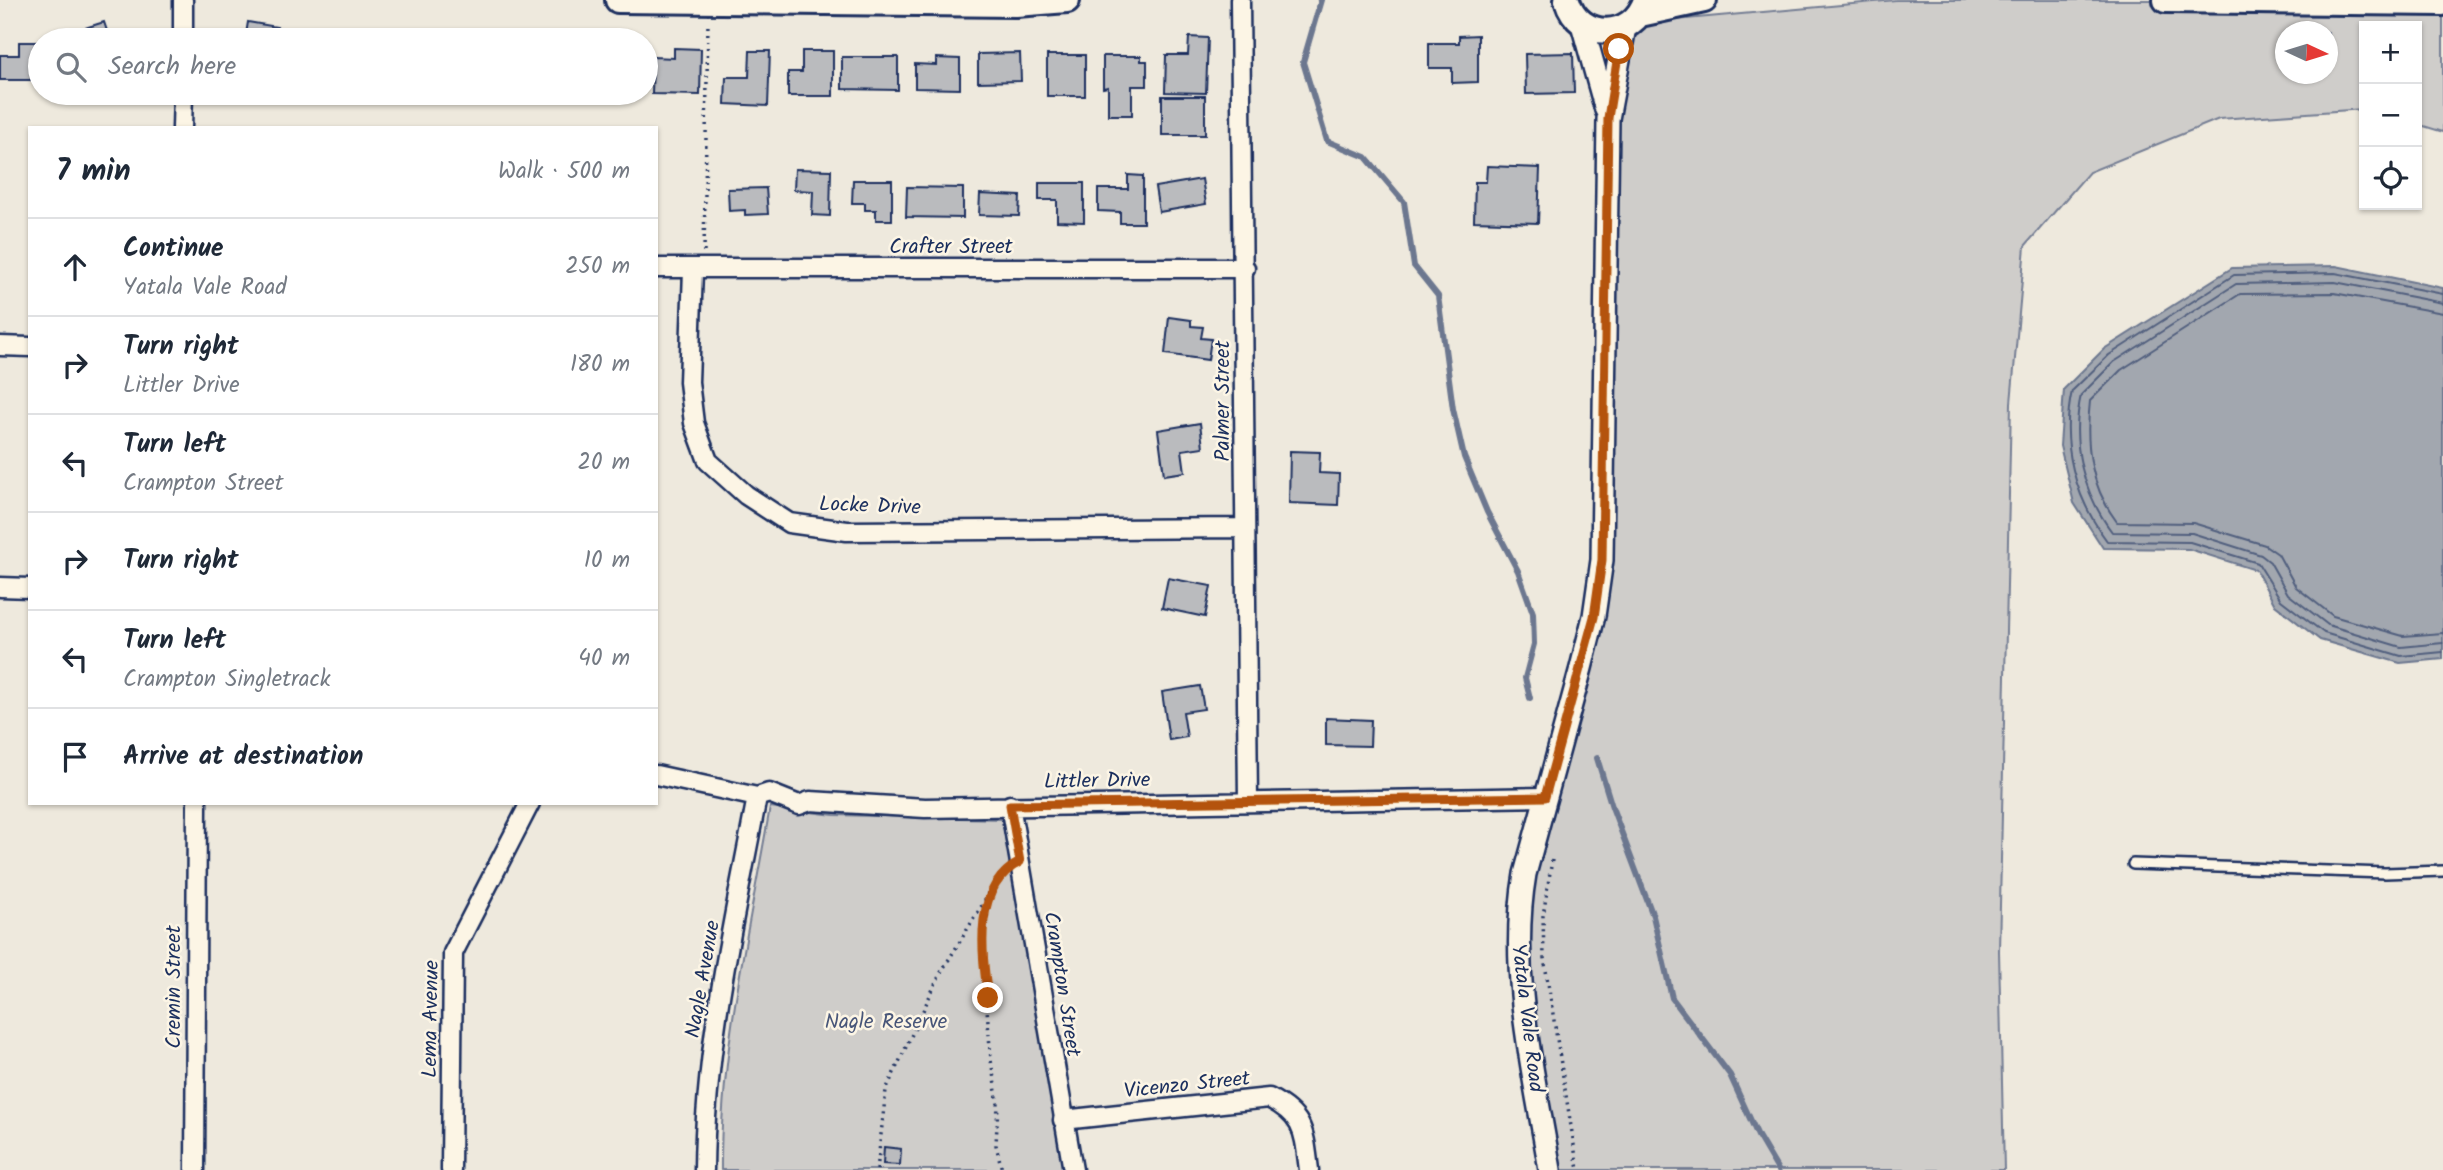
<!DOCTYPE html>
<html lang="en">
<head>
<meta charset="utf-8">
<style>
  body { margin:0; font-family:Kalam,sans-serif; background:#f6f6f7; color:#1f2937 }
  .controls { position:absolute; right:21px; top:21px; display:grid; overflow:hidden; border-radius:0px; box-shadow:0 2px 5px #0004 }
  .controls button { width:63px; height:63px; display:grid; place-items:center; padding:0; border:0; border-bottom:2px solid #e0e1e3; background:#fff; color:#1f2937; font:35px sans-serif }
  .compass { position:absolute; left:2275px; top:21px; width:63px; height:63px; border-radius:50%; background:#fff; box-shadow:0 2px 5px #0004; rotate:94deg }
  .stop { position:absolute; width:21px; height:21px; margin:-16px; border:5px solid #b45309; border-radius:50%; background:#fff }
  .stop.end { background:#b45309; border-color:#fff; box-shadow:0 2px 7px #0008 }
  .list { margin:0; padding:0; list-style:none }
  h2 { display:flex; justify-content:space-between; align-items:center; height:91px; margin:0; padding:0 28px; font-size:30px }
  h2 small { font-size:23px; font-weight:400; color:#747a83 }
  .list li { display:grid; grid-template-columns:46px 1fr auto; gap:21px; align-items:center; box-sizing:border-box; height:98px; padding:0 28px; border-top:2px solid #e0e1e3 }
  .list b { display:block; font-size:26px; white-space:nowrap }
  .list p { margin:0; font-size:23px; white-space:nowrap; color:#747a83 }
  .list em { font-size:23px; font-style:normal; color:#747a83 }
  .icon { flex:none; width:38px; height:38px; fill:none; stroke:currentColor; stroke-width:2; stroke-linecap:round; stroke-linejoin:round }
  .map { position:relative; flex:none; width:2443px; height:1170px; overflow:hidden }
  .search { position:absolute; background:#fff; box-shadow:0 2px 5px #0004; left:28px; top:28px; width:630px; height:77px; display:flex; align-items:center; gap:18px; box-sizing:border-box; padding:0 24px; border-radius:38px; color:#747a83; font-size:26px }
  .panel { position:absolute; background:#fff; box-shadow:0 2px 5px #0004; left:28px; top:126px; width:630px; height:679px; border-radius:0px }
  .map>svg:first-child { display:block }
</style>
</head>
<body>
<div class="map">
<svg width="2443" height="1170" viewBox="0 0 2443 1170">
  <rect width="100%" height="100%" fill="#eee9dd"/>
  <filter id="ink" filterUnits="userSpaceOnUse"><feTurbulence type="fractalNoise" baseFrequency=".0143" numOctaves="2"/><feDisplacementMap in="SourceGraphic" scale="14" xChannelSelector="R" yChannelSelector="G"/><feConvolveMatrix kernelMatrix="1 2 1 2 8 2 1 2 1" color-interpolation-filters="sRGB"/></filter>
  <g filter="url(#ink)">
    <!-- green -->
    <path fill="#cfcdca" stroke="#757e94" stroke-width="2" fill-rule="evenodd" d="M1896,0H2443V132L2417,124V26H2364V109L2219,119L2089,172L2025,246L2011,403L1999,951L2004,1170H1550L1518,914L1594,617L1603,93L1631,24ZM2286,32H2328V74H2286Z
      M770,807L834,815L1002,819L1065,1170H721C720,1049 750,926 770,807Z"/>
    <!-- water -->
    <path fill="#a2a7af" stroke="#6c778f" stroke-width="2" d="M2336,266L2443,288V659L2400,663L2320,640L2275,605L2256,570L2189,549L2103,548L2074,503L2060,446L2064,389L2104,349L2232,268Z"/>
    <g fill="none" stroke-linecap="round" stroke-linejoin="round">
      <!-- shore -->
      <path stroke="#515f7e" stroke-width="2" d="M2443,294L2335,273L2234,275L2109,355L2072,391C2060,444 2075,498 2107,541L2190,542L2258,563L2281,600L2324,633L2401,656L2443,652
        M2443,303L2335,282L2236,284L2114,362L2081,395C2070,443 2083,493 2112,532L2192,533L2261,555L2270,562L2288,594L2328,625L2401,647L2443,643
        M2443,313L2334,293L2240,294L2121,370L2090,401C2085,445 2090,486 2117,522L2193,523L2265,545L2278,554L2296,587L2333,616L2403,636L2443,633"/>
      <!-- stream -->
      <path stroke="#6c778f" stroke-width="6" d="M1321,0L1303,62L1327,141L1366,157L1404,202L1414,266L1438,296L1453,409L1464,457L1487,512L1518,571L1533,613L1534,644L1525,678L1530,698
        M1597,758L1612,807L1653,916L1672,998L1730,1075L1758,1136L1778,1170"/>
    </g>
    <!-- building -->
    <path fill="#babbbe" stroke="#1b2f5e" stroke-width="2" d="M104,22L110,40H88L85,28Z
      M248,22L277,27L275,40H245Z
      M1478,35V82L1452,83V68H1429V43H1459V36Z
      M1189,37L1208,38L1206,93L1165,92L1166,55H1188Z
      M19,42H40V80H0V55H19Z
      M674,48L701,49L700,95L652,94L653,57L674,58Z
      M750,51H770L768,106L725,104L726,77H749Z
      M802,51H833V96H788V72H802Z
      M1020,53L1021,81L978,82V54Z
      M1573,53L1574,93L1526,94L1525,54Z
      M1047,55H1085V96H1047Z
      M1103,56H1141V61H1147V86H1132V115H1108V87L1103,88Z
      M842,57H898V90L842,89Z
      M936,58L960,59V89L915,88V64L936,65Z
      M1162,96H1205V135H1162Z
      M1487,166L1540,168L1538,223L1474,221L1475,182H1486Z
      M795,169L831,170L830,216L812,215L813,191L794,190Z
      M1128,175L1143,176V223H1120V212L1098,211V189H1128Z
      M1202,179L1206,204L1159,212L1155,187Z
      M853,180H892V220H876V210H865V203H852Z
      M1039,183H1084V222L1057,221V200H1039Z
      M907,187L963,188V218L906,217Z
      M766,188L768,214L745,215V210L729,211L728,189Z
      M980,194L1020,196L1019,216L979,215Z
      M1169,317L1191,320V326L1203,327L1201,338L1211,339L1208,360L1165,354Z
      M1200,423L1203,447L1182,450L1185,472L1164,475L1158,430Z
      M1290,451L1320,452L1319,473L1339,474L1338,505L1289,503Z
      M1168,578L1211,586L1205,617L1162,608Z
      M1200,686L1204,709L1183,712L1187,737L1169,740L1162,692Z
      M1326,718L1371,720L1370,746L1326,745Z
      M884,1147L901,1149L900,1165L883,1164Z"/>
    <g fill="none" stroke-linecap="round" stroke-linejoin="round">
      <!-- service casing -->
      <g stroke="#1b2f5e" stroke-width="14">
        <path id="service" d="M2133,864L2385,873L2443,871"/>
      </g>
      <!-- minor casing -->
      <g stroke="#1b2f5e" stroke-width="23">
        <path id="minor" d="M1240,0L1248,801
          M183,40V0
          M182,128L183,93
          M656,268H1245
          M693,270L689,382L694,423L708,461L746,495L789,523L847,531L1245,528
          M0,346L30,347
          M0,587L30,588
          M656,775L757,797L769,793L799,805L810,801L925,808L1545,797
          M1010,805L1073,1170
          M1063,1120L1269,1098C1305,1117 1304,1132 1309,1170
          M195,1170L197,803
          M451,1170L453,953L530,803
          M704,1170C705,1044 734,920 757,797"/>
      </g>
      <!-- tertiary casing -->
      <g stroke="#1b2f5e" stroke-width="26">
        <path id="tertiary" d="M1582,24L1606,110
          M1550,1170C1534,1073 1508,973 1525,874L1581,668L1594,616L1602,560L1608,119L1625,27"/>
      </g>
      <!-- secondary casing -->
      <g stroke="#1b2f5e" stroke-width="30">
        <path id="secondary" d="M618,0L1016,4L1067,0
          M1567,0C1579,41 1633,41 1646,0
          M2166,0L2443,3
          M1640,14L1704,0"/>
      </g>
      <!-- path -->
      <path stroke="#1b2f5e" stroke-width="3.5" stroke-dasharray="2 5" stroke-linecap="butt" d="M704,252L708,22
        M1552,860L1543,916L1544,958L1578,1170
        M990,894L982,946L991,1060L998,1104L996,1145L1002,1170
        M877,1170L886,1090L940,974L1003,871"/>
      <!-- service -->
      <use href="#service" stroke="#fcf5e5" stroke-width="9"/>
      <!-- minor -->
      <use href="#minor" stroke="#fcf5e5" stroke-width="18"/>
      <!-- tertiary -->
      <use href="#tertiary" stroke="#fcf5e5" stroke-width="21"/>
      <!-- secondary -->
      <use href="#secondary" stroke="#fcf5e5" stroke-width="24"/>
    </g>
  </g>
  <g fill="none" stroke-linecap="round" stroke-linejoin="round" filter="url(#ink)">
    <!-- route -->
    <path stroke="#b45309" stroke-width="9" d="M988,998C982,953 972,886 1020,862L1010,805L1545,797L1594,617L1602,560L1608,118L1619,49"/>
  </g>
  <g text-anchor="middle" stroke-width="5" stroke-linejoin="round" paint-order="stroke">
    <!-- street labels -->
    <g font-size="21" fill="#1b2f5e" stroke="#fcf5e5">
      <text x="951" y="253">Crafter Street</text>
      <text transform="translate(1222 401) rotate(-90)" y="7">Palmer Street</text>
      <text transform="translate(870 505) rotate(2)" y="7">Locke Drive</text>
      <text transform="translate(1097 780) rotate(-1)" y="7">Littler Drive</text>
      <text transform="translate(702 979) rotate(-80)" y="7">Nagle Avenue</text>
      <text transform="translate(1063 984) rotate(81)" y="7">Crampton Street</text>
      <text transform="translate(173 987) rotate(-90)" y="7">Cremin Street</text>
      <text transform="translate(1528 1018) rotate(83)" y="7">Yatala Vale Road</text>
      <text transform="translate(430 1019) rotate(-89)" y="7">Lema Avenue</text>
      <text transform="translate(1187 1084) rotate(-6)" y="7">Vicenzo Street</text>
    </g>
    <!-- park labels -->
    <g font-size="21" fill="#485679" stroke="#fcf5e5">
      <text x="886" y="1028">Nagle Reserve</text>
    </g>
  </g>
</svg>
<div class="controls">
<button>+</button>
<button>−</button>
<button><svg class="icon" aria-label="locate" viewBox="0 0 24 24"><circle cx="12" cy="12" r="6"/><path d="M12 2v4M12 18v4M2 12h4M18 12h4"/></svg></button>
</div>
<svg class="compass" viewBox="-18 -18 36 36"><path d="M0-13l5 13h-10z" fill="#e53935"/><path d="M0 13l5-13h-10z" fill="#747a83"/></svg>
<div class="stop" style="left:1619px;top:49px"></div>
<div class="stop end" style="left:988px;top:998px"></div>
<div class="search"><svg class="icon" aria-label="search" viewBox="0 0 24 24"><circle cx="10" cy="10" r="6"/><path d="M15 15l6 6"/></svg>Search here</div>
<section class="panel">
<h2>7 min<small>Walk · 500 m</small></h2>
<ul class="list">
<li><svg class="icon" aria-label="ahead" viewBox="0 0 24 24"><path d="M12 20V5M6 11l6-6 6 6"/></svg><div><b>Continue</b><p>Yatala Vale Road</p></div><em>250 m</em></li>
<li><svg class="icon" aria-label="right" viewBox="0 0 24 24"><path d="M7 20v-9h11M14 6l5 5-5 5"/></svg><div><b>Turn right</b><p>Littler Drive</p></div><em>180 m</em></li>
<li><svg class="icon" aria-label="left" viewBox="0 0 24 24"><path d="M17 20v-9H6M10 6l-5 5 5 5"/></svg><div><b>Turn left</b><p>Crampton Street</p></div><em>20 m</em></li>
<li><svg class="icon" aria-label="right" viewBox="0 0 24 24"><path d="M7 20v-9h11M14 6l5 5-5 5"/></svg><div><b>Turn right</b></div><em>10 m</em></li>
<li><svg class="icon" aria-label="left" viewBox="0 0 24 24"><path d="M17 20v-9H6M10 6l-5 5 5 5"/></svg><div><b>Turn left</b><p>Crampton Singletrack</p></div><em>40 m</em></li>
<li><svg class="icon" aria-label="arrive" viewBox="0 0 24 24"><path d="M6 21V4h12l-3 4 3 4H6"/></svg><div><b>Arrive at destination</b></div></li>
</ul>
</section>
</div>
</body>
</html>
